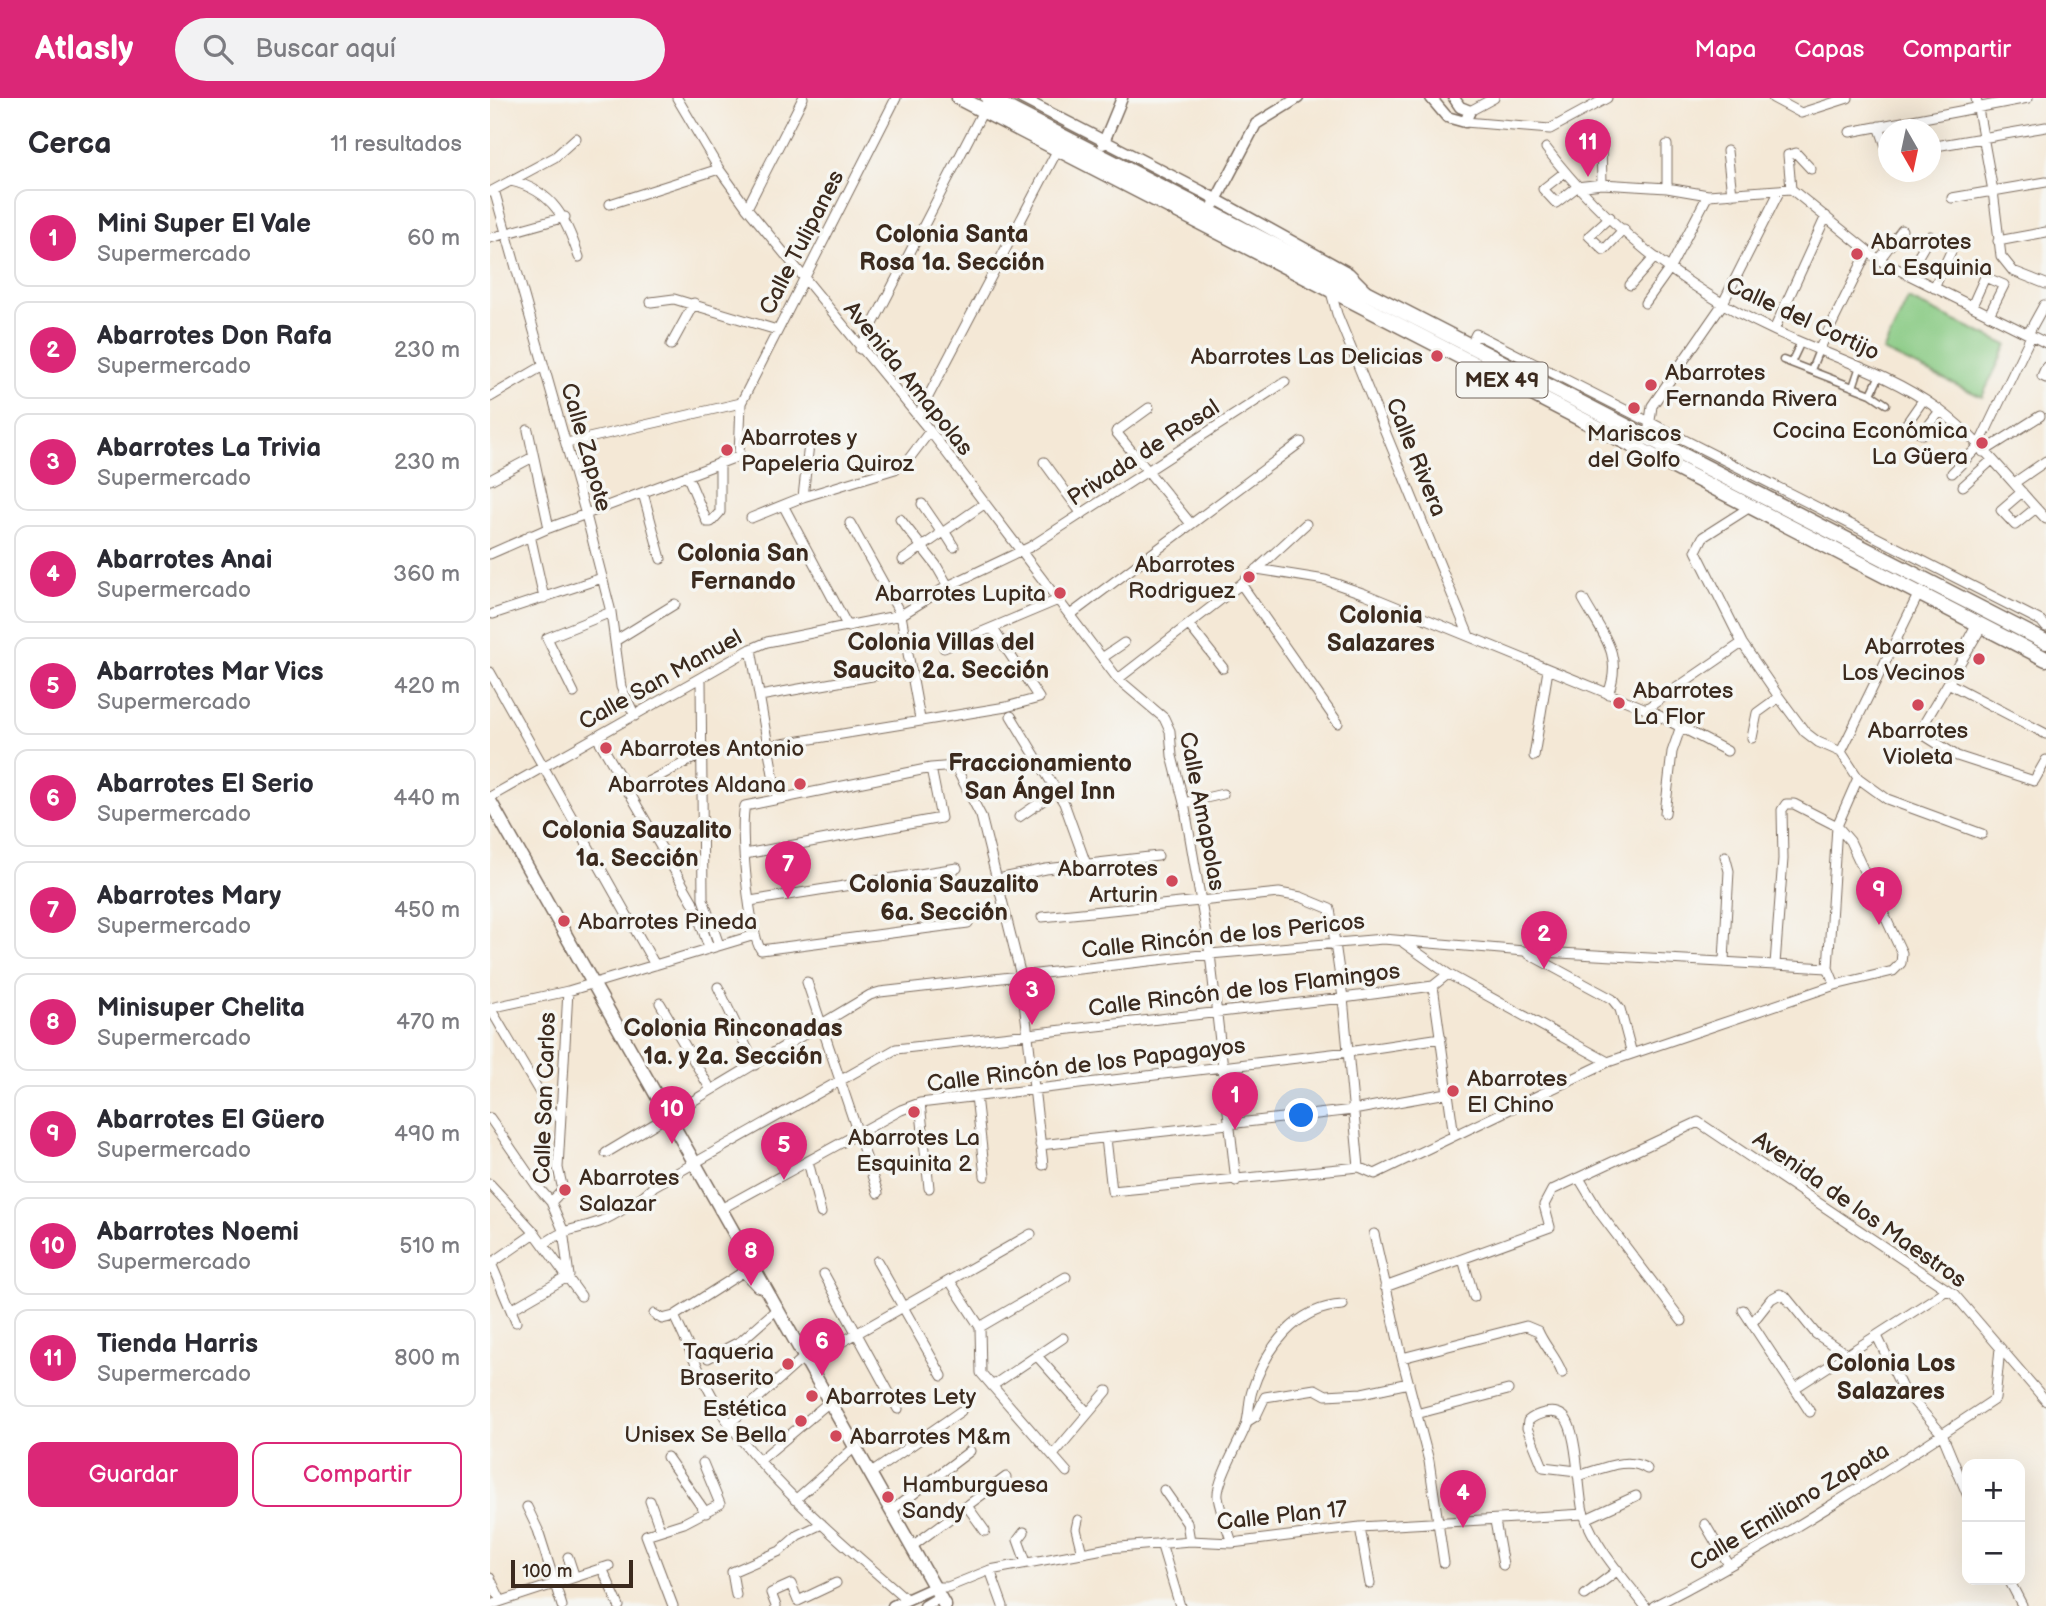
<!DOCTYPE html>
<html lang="es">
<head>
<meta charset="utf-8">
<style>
  body { margin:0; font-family:"Balsamiq Sans",sans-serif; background:#f2f2f3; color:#2b2b33 }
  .controls { position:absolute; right:21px; bottom:21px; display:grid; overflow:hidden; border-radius:14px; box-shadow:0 7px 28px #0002 }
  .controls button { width:63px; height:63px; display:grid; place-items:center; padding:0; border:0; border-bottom:2px solid #e1e1e2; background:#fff; color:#2b2b33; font:35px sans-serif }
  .compass { position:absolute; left:1388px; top:21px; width:63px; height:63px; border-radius:50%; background:#fff; box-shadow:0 7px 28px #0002; rotate:171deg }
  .scale { position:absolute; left:21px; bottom:18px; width:122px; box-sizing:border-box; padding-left:7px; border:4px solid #3b2a1e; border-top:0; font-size:19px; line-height:24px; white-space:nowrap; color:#3b2a1e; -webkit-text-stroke:5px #f6f6f2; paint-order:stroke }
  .you { position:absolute; left:812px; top:1018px; width:24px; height:24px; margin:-18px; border:5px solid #fff; border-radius:50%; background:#1a73e8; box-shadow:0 0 0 10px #1a73e833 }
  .badge { display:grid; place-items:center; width:46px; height:46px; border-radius:50%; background:#db2777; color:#fff; font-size:23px; font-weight:700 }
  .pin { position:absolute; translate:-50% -58px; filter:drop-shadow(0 2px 4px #0008) }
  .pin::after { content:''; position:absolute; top:37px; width:24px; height:21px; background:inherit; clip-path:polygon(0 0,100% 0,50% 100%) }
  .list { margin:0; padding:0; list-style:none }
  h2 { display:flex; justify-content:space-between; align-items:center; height:91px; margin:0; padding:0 28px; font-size:30px }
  h2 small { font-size:23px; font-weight:400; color:#7c7c81 }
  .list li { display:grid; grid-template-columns:46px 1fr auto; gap:21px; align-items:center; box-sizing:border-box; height:98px; margin:0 14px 14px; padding:0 14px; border:2px solid #e1e1e2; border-radius:14px }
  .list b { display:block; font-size:26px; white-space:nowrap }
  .list p { margin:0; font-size:23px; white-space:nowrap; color:#7c7c81 }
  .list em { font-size:23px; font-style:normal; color:#7c7c81 }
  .actions { display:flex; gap:14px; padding:21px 28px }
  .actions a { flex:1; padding:16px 0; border:2px solid #db2777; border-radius:14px; text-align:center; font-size:24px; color:#db2777 }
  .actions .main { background:#db2777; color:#fff }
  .icon { flex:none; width:38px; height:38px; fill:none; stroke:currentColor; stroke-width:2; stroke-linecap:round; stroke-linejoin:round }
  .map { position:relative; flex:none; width:1556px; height:1508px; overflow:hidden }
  header { display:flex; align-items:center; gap:42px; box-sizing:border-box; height:98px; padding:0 35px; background:#db2777; color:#fff }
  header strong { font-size:33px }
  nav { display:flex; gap:38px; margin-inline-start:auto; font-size:24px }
  .search { width:490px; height:63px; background:#f2f2f3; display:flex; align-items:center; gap:18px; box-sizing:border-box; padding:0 24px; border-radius:38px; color:#7c7c81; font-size:26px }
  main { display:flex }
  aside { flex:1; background:#fff }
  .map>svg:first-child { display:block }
</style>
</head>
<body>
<header>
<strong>Atlasly</strong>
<div class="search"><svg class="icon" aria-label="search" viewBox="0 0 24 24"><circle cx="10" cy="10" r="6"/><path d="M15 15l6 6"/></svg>Buscar aquí</div>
<nav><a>Mapa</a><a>Capas</a><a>Compartir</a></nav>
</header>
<main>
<aside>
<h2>Cerca<small>11 resultados</small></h2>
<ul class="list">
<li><span class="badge">1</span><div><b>Mini Super El Vale</b><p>Supermercado</p></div><em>60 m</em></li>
<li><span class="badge">2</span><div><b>Abarrotes Don Rafa</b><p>Supermercado</p></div><em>230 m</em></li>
<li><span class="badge">3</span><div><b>Abarrotes La Trivia</b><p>Supermercado</p></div><em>230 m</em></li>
<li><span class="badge">4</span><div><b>Abarrotes Anai</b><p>Supermercado</p></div><em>360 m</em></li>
<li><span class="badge">5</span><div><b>Abarrotes Mar Vics</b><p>Supermercado</p></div><em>420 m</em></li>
<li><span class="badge">6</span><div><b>Abarrotes El Serio</b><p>Supermercado</p></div><em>440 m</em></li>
<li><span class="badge">7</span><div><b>Abarrotes Mary</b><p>Supermercado</p></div><em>450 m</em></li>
<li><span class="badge">8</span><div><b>Minisuper Chelita</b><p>Supermercado</p></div><em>470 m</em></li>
<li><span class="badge">9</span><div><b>Abarrotes El Güero</b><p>Supermercado</p></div><em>490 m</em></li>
<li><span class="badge">10</span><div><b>Abarrotes Noemi</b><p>Supermercado</p></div><em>510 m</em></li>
<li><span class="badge">11</span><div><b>Tienda Harris</b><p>Supermercado</p></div><em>800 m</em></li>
</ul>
<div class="actions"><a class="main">Guardar</a><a>Compartir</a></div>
</aside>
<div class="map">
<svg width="1556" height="1508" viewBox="0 0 1556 1508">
  <rect width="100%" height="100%" fill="#f6f6f2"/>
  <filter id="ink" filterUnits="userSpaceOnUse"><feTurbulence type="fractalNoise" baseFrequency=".0143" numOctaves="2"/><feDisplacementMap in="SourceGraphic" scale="14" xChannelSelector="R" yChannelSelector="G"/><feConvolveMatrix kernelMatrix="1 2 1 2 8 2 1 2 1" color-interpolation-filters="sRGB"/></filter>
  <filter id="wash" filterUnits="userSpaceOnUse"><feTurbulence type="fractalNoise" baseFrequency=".00686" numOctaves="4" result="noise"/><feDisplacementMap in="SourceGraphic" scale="28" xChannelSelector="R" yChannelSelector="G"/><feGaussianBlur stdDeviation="1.57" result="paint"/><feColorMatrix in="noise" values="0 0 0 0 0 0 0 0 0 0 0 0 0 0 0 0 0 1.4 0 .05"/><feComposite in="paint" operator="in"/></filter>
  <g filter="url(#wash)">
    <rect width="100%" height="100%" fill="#f4e8d6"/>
    <!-- grass -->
    <path fill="#86c981" stroke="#607a50" stroke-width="2" d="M1418,201L1517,247L1492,299L1393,253Z"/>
  </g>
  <g filter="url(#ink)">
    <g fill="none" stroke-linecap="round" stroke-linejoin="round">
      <!-- pedestrian casing -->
      <g stroke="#7c6c5e" stroke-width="9">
        <path id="pedestrian" d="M1293,262L1381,296L1396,306
          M1301,265L1311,244
          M1321,272L1329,252
          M1363,289L1370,268
          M1381,296L1390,277"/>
      </g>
      <!-- minor casing -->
      <g stroke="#7c6c5e" stroke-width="11">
        <path id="minor" d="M187,0L229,71L257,110L440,333L628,581L674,620L680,633L682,658L694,705L720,856L746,1083
          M1283,0L1311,15L1358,0
          M1486,0L1503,93L1511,158L1523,173L1556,186
          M980,13L1004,0
          M975,24L1060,31L1117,0
          M1389,28L1398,54
          M1360,34L1538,0
          M1111,44L1112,86
          M1440,49L1556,29
          M1056,50C1114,126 1194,190 1281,231C1337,258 1397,274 1448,311C1489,341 1522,385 1556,421
          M1237,53L1242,96
          M1075,74L1053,91L1066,105L1087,89L1112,86L1177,90L1218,97L1301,91L1389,162L1556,245
          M21,83C64,93 76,121 89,159
          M1177,90V47
          M1301,91L1298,57L1306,55L1321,71
          M4,92L96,417L121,514L131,589L145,618
          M0,94L65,59L86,40
          M1462,100L1556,84
          M120,106L229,71
          M257,110L313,0
          M1120,119L1099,138L1114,152L1134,131
          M0,140L75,119
          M1508,143L1556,134
          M1389,162L1412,132
          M1417,177L1440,138
          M1140,187L1165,159
          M1444,190L1463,149
          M841,194L847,216L979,538
          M161,204L184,201L287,232
          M1155,205L1180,170L1218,97
          M1482,208L1495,179L1514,187L1499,217
          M1284,232L1336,118
          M1538,236L1554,207L1556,208
          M181,247L204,205
          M980,248L986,236L1551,523L1556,529
          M370,251L493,13
          M1329,252L1378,153
          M1556,269L1552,278L1556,280
          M0,299L53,268
          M1433,302L1417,325L1432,336L1450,313
          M659,310L626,334L701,426
          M428,318L568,51
          M1159,330L1162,308L1232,207L1290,92
          M38,332L59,430
          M77,345L251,305
          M1493,354L1550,318
          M554,364L592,416
          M1462,375L1488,349L1541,238
          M197,377L217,424H221L230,414V364
          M0,382L43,359
          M1524,385L1556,363
          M1473,388L1502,362
          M1532,394L1511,412L1525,427L1546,410
          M153,395L171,461
          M313,399L319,346
          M432,406L452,435
          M293,407L358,529
          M1260,409L1213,439L1206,453L1252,545L1289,599L1315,634L1328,644L1351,654
          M261,420L313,399L405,371L418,362L440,333
          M410,421L446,467L458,488
          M360,425L411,517L430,621
          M454,433L464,449
          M40,437L54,500
          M0,456L59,430L249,358L251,305L406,0
          M413,462L494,406
          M767,471L835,482L875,496L1156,611L1237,653
          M751,486L848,625
          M1093,501C1112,536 1134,556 1118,596
          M3,516L112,480
          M580,517L811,344
          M699,527L733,570
          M1492,528L1429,634L1467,658L1544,683L1556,662
          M125,543L185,506
          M1479,548L1477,544L1487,525
          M454,550L568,502
          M261,551L287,699
          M612,560L634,545
          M0,574L165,867
          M211,581L213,801L229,847
          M628,581L751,486L816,426
          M1458,585L1556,636
          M84,595L57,540L121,514
          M270,598L421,571
          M1156,611L1252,545
          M521,618L574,705L596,766
          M107,639L204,806L219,850
          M1262,640L1267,615L1289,599
          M255,652L516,609L549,600L503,531
          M1351,654L1429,495
          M1351,654L1368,680L1397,701L1492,736
          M1044,658L1058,572
          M138,694L210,657
          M0,699L261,551L277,544L411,517L458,488L540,449L795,284
          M694,705L733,696
          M1175,715L1182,654L1191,628
          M529,719L567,693
          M255,756L451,720L441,670
          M508,781L556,771L668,758
          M260,803L467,770
          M552,819L789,795L811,799L840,811L853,900L869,1069
          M478,825L271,852C259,835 249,729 255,708L441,670L465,668L491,718L531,878L553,1067
          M914,845L958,876L1118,964
          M1037,855L1122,901L1130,911L1142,956
          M1234,862L1239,773L1235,758
          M317,884L388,1095
          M1345,887L1338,870L1347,728L1368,680
          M943,888L964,1038
          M228,889L265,967
          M170,905L221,992
          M0,910L78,893L265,837
          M0,910L60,1012L69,1020
          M486,998L495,1078
          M430,1005L439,1090
          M0,1020L46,1087L61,1104L73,1132L79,1178L22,1211
          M616,1040L622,1093L869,1069L885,1076L1118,964L1345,887L1403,873L1411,865L1412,855L1360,743L1347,728L1304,706H1296L1292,712L1293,761L1285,866
          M550,1047L863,1012L957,995
          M116,1055L380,897L390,894L720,856L893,841L1034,853L1338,870
          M318,1063L331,1115
          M1089,1080L1110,1115L1192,1223
          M0,1086L45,1135L91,1198
          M61,1104L73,1092L68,1070L78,893
          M229,1112L411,1012L430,1005L858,954L951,940
          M884,1136L912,1260L939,1363L954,1465
          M54,1146C77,1129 84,1133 109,1124C123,1119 154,1099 164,1088L406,951L853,900L943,888L958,876
          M973,1161L984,1199
          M0,1163L26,1224
          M387,1163L452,1278
          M2,1165L45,1135
          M334,1176L408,1311
          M460,1183L490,1229L491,1275L577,1374
          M895,1189L1060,1129L1054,1107L1062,1092L1208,1024L1464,1196L1556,1303
          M1253,1212L1320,1314
          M164,1216L172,1221L184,1218L253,1174L267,1189L274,1191
          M184,1218C202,1254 217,1296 241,1328C290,1394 355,1447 416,1501
          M1262,1225L1281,1201L1290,1196L1295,1198L1326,1236L1358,1257
          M490,1229L576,1179
          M1387,1238L1412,1290L1452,1336L1477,1396
          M547,1258L597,1314
          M218,1260L251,1243L286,1212
          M912,1260L1036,1228L1048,1233C1055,1249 1066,1259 1072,1275
          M315,1265L541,1136
          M502,1288L573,1240
          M1305,1290L1457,1192
          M926,1316L1018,1292
          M758,1323L766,1318L775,1299L825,1291L836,1297L872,1295L919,1285
          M239,1326L313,1260
          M563,1357L617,1293
          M177,1359L216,1415
          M269,1363L338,1305
          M1087,1373L1053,1369L1037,1330L1038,1323C1046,1316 1063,1310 1073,1318C1088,1329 1088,1394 1093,1413C1103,1447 1134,1480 1155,1508
          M380,1376L471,1313
          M1088,1378C1110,1372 1137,1357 1157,1371
          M674,1392L697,1425L700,1443
          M305,1402L365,1349
          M160,1403L170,1431
          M477,1408L495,1433
          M37,1409L48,1432L72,1508
          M401,1413L480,1353
          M1098,1420L1146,1398
          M588,1422L586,1431L592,1455
          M1005,1423L1013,1467
          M1215,1426L1239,1467
          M870,1429L880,1486
          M534,1434L528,1442L536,1464
          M671,1445L690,1508
          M742,1445C738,1431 730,1414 728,1399C726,1384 749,1345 755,1330C760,1318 758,1305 762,1293C776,1251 805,1209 853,1207
          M421,1449L516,1379
          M78,1459L84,1477
          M112,1470L129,1508
          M500,1472L513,1508
          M0,1480L11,1503
          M1519,1482L1532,1507
          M445,1489H458L500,1472L619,1450L700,1443L742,1445L870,1429L1094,1416
          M246,1497L242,1474L290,1453L308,1437L332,1426
          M1095,1497L1128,1472
          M0,1507L119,1468
          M183,1508L156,1437L194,1425L230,1406L213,1365
          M286,1508L281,1495L301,1486L308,1503L346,1485
          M1164,1508C1282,1448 1394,1375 1505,1301L1510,1250"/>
      </g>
      <!-- tertiary casing -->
      <g stroke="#7c6c5e" stroke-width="13">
        <path id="tertiary" d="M531,0L711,93L859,175L875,191
          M941,0L957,19L975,24L980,13L970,9L964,0
          M613,46L632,0
          M724,106L766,26L808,0
          M403,1508L445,1489
          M435,1508L450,1499"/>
      </g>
      <!-- secondary casing -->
      <g stroke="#7c6c5e" stroke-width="15">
        <path id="secondary" d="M0,703L455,1508"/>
      </g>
      <!-- primary casing -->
      <g stroke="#7c6c5e" stroke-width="17">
        <path id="primary" d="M469,0L1556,561
          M498,0L1556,544"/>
      </g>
      <!-- pedestrian -->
      <use href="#pedestrian" stroke="#fff" stroke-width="6"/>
      <!-- minor -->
      <use href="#minor" stroke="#fff" stroke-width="9"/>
      <!-- tertiary -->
      <use href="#tertiary" stroke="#fff" stroke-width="10"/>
      <!-- secondary -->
      <use href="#secondary" stroke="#fff" stroke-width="12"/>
      <!-- primary -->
      <use href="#primary" stroke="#fff" stroke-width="14"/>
    </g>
  </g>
  <!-- markers -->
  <g fill="#d1495b" stroke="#f6f6f2" stroke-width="2.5">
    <circle cx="1367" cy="156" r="7"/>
    <circle cx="947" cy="258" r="7"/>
    <circle cx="1161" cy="287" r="7"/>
    <circle cx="1144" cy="310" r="7"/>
    <circle cx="1492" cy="345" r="7"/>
    <circle cx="237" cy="352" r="7"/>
    <circle cx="759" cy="479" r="7"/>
    <circle cx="570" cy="495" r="7"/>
    <circle cx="1489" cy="561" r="7"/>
    <circle cx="1129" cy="605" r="7"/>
    <circle cx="1428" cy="607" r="7"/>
    <circle cx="116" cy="650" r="7"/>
    <circle cx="310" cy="686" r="7"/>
    <circle cx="682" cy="783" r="7"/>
    <circle cx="74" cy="823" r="7"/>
    <circle cx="963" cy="993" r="7"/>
    <circle cx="424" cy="1014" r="7"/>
    <circle cx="75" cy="1092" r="7"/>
    <circle cx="298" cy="1266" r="7"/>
    <circle cx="322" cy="1298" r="7"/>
    <circle cx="311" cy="1323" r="7"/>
    <circle cx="346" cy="1338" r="7"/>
    <circle cx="398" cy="1399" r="7"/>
  </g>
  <g text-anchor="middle" stroke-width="7" stroke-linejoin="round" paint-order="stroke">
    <!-- shield labels -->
    <rect fill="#f6f6f2" stroke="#73675e" stroke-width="2" x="966.5" y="264.5" width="91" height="35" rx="5"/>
    <g font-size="21" font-weight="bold" fill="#3b2a1e">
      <text x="1012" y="289">MEX 49</text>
    </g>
    <!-- poi labels -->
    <g font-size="23" fill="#3b2a1e" stroke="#f6f6f2" text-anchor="start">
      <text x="1381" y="151">Abarrotes<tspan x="1381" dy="26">La Esquinia</tspan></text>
      <text x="933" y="266" text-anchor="end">Abarrotes Las Delicias</text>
      <text x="1175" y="282">Abarrotes<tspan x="1175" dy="26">Fernanda Rivera</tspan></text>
      <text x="1478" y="340" text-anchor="end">Cocina Económica<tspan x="1478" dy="26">La Güera</tspan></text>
      <text x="1144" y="343" text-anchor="middle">Mariscos<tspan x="1144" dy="26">del Golfo</tspan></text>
      <text x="251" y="347">Abarrotes y<tspan x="251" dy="26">Papeleria Quiroz</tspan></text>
      <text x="745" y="474" text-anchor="end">Abarrotes<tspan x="745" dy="26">Rodriguez</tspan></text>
      <text x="556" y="503" text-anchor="end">Abarrotes Lupita</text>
      <text x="1475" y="556" text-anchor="end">Abarrotes<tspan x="1475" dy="26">Los Vecinos</tspan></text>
      <text x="1143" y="600">Abarrotes<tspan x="1143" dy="26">La Flor</tspan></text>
      <text x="1428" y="640" text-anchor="middle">Abarrotes<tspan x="1428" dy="26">Violeta</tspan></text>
      <text x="130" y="658">Abarrotes Antonio</text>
      <text x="296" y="694" text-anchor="end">Abarrotes Aldana</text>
      <text x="668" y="778" text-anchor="end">Abarrotes<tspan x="668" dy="26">Arturin</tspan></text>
      <text x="88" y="831">Abarrotes Pineda</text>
      <text x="977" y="988">Abarrotes<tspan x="977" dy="26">El Chino</tspan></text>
      <text x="424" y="1047" text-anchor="middle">Abarrotes La<tspan x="424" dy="26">Esquinita 2</tspan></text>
      <text x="89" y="1087">Abarrotes<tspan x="89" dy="26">Salazar</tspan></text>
      <text x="284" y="1261" text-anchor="end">Taqueria<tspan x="284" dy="26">Braserito</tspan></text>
      <text x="336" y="1306">Abarrotes Lety</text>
      <text x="297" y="1318" text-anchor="end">Estética<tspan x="297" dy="26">Unisex Se Bella</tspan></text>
      <text x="360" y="1346">Abarrotes M&amp;m</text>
      <text x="412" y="1394">Hamburguesa<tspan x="412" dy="26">Sandy</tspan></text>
    </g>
    <!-- street labels -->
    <g font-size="23" fill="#3b2a1e" stroke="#f6f6f2">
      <text transform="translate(311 144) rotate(-63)" y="8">Calle Tulipanes</text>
      <text transform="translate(1313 220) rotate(25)" y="8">Calle del Cortijo</text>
      <text transform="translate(419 280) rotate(51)" y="8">Avenida Amapolas</text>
      <text transform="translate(97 349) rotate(74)" y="8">Calle Zapote</text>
      <text transform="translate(653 354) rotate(-33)" y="8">Privada de Rosal</text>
      <text transform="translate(927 359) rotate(68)" y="8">Calle Rivera</text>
      <text transform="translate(170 581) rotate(-29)" y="8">Calle San Manuel</text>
      <text transform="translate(713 713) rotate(79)" y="8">Calle Amapolas</text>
      <text transform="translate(733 837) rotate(-6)" y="8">Calle Rincón de los Pericos</text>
      <text transform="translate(754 891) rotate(-7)" y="8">Calle Rincón de los Flamingos</text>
      <text transform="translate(596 966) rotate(-7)" y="8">Calle Rincón de los Papagayos</text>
      <text transform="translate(54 1000) rotate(-88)" y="8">Calle San Carlos</text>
      <text transform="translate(1370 1111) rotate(35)" y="8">Avenida de los Maestros</text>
      <text transform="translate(1299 1408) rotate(-31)" y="8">Calle Emiliano Zapata</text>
      <text transform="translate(792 1417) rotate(-6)" y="8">Calle Plan 17</text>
    </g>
    <!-- neighbourhood labels -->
    <g font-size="24" font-weight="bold" fill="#3b2a1e" stroke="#f6f6f2">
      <text x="462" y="144">Colonia Santa<tspan x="462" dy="28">Rosa 1a. Sección</tspan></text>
      <text x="253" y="463">Colonia San<tspan x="253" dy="28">Fernando</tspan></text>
      <text x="891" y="525">Colonia<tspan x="891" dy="28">Salazares</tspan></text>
      <text x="451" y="552">Colonia Villas del<tspan x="451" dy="28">Saucito 2a. Sección</tspan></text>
      <text x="550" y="673">Fraccionamiento<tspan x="550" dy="28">San Ángel Inn</tspan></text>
      <text x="147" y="740">Colonia Sauzalito<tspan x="147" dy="28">1a. Sección</tspan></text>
      <text x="454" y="794">Colonia Sauzalito<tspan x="454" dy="28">6a. Sección</tspan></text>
      <text x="243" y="938">Colonia Rinconadas<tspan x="243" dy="28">1a. y 2a. Sección</tspan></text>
      <text x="1401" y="1273">Colonia Los<tspan x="1401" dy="28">Salazares</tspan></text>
    </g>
  </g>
</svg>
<div class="controls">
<button>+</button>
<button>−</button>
</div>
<svg class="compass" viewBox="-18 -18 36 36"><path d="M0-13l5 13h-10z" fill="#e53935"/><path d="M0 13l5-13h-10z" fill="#7c7c81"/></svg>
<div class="scale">100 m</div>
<div class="you"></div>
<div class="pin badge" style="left:745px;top:1032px">1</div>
<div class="pin badge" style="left:1054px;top:871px">2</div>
<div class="pin badge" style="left:542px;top:927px">3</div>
<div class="pin badge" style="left:973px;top:1430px">4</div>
<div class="pin badge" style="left:294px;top:1082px">5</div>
<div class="pin badge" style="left:332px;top:1278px">6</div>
<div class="pin badge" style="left:298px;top:801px">7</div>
<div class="pin badge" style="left:261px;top:1188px">8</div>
<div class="pin badge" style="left:1389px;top:827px">9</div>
<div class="pin badge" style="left:182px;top:1046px">10</div>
<div class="pin badge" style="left:1098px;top:79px">11</div>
</div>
</main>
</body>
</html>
